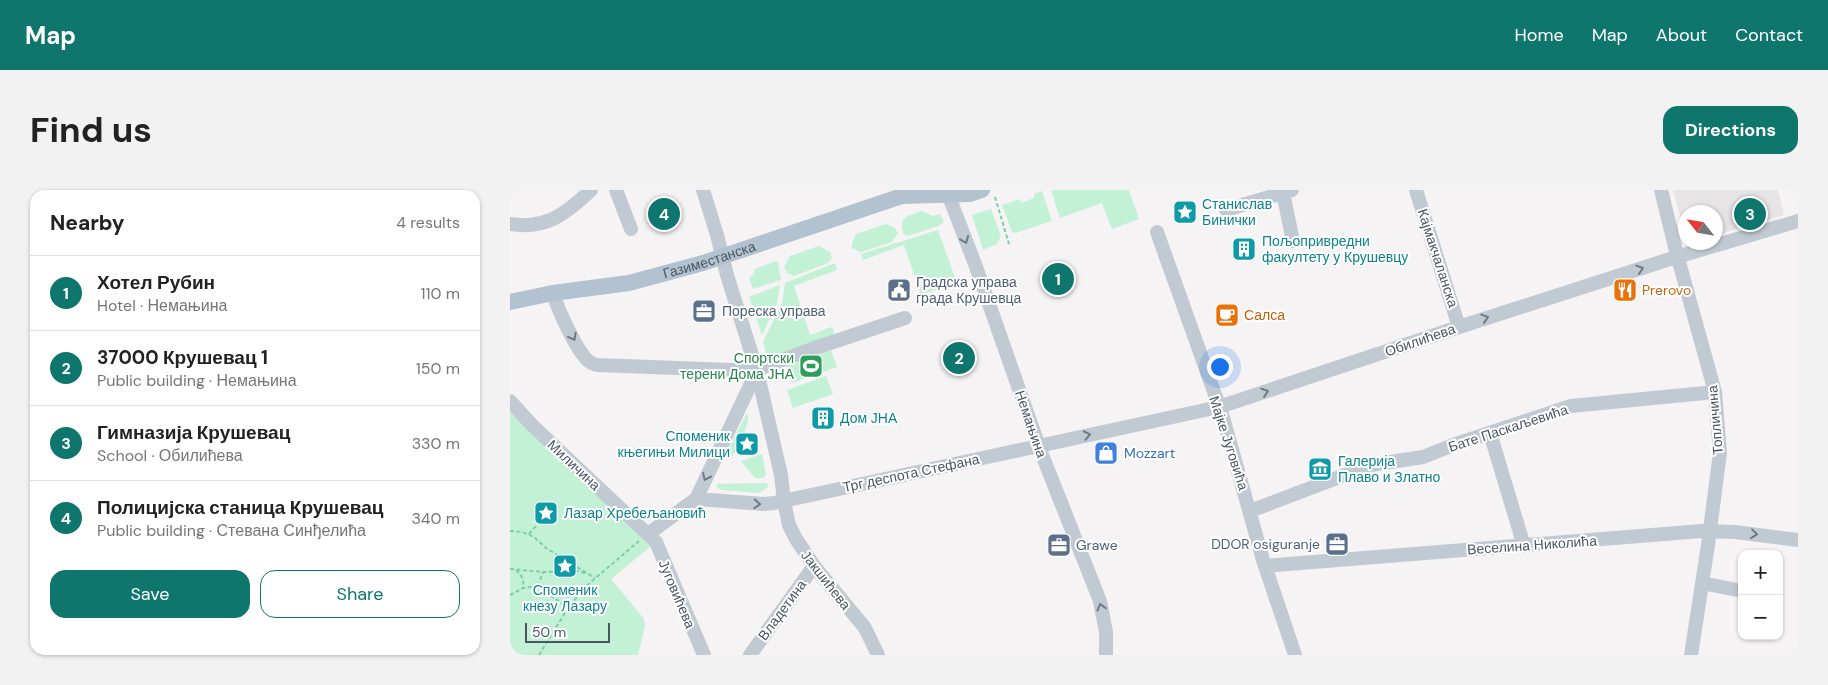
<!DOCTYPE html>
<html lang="en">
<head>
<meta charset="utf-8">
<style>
  body { margin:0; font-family:"DM Sans",sans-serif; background:#f2f2f2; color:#222 }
  .controls { position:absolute; right:15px; bottom:15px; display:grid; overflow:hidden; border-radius:10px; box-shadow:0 1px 4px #0004 }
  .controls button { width:45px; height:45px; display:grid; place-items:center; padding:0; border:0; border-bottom:1px solid #e0e0e0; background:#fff; color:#222; font:25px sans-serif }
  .compass { position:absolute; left:1168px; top:15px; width:45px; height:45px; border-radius:50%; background:#fff; box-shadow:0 1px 4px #0004; rotate:301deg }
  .scale { position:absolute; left:15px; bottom:12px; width:85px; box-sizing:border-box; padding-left:5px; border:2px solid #4a5661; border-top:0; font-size:14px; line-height:18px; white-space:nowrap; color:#4a5661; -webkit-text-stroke:4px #fff; paint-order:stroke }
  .you { position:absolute; left:709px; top:176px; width:18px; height:18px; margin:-12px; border:4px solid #fff; border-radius:50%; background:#1a73e8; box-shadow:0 0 0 8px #1a73e833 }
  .badge { display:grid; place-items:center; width:32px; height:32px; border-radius:50%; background:#0f766e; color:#fff; font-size:16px; font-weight:700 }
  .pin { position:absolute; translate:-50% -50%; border:2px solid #fff; box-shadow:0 1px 5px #0006 }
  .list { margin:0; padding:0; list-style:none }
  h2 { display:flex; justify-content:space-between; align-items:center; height:65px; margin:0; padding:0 20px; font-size:21px }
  h2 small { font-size:16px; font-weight:400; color:#767676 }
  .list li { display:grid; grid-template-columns:32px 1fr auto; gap:15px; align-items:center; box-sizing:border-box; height:75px; padding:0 20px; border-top:1px solid #e0e0e0 }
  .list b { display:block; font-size:19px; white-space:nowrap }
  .list p { margin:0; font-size:16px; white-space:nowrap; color:#767676 }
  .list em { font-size:16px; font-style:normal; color:#767676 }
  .actions { display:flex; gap:10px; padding:15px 20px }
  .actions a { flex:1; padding:11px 0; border:1px solid #0f766e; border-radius:15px; text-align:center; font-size:18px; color:#0f766e }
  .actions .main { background:#0f766e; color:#fff }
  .map { position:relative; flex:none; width:1288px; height:465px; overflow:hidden; border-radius:15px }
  header { display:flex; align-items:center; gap:30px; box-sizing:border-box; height:70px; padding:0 25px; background:#0f766e; color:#fff }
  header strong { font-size:24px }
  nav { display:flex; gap:28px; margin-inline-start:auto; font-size:18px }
  .intro { display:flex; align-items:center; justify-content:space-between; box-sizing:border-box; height:120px; padding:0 30px }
  h1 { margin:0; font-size:35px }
  .button { padding:12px 22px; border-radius:15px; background:#0f766e; color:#fff; font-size:18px; font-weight:700 }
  main { display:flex; gap:30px; padding:0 30px }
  aside { flex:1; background:#fff; border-radius:15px; box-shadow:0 1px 4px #0004 }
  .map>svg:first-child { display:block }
</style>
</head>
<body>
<header>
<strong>Map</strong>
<nav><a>Home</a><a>Map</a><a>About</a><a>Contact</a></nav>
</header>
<div class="intro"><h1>Find us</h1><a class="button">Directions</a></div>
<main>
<aside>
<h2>Nearby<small>4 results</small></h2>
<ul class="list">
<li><span class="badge">1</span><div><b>Хотел Рубин</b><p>Hotel · Немањина</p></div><em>110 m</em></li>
<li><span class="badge">2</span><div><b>37000 Крушевац 1</b><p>Public building · Немањина</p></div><em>150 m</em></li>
<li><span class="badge">3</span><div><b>Гимназија Крушевац</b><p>School · Обилићева</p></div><em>330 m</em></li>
<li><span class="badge">4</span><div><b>Полицијска станица Крушевац</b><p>Public building · Стевана Синђелића</p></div><em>340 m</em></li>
</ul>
<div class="actions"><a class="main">Save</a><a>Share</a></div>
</aside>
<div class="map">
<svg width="1288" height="465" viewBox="0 0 1288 465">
  <rect width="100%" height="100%" fill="#f5f3f3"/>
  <!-- education -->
  <path fill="#e6e4e5" d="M1163,0H1268L1274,25L1206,45V22H1176L1175,45Z"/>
  <!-- green -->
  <path fill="#c3f1d5" d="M541,0H619L629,29L602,39L592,13L550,28Z
    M532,1L542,31L505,43L502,42L492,15L510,9L511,13L524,8V4Z
    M481,19L491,46L487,54L473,60L462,25Z
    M411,21L423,26L430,24L434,32L428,36L398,46L393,44C389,26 396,27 411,21Z
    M376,34L385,38L388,43L382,52L351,62L342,58V53L346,44Z
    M428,40L447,93L411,105L394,55L353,70L351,64Z
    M309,56L320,62L322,68L318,73L284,86L277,83L274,77L280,66Z
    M266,71L268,72L271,90L243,99L239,88L243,85L245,79Z
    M325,73L327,80L284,96L300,145L322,137L327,150L259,174L253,152L272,113L275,93Z
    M270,95L267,113L252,145L239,107Z
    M321,160L327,177L282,193L276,176Z
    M316,186L323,204L283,218L277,200Z
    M0,211L146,352L101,389L134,429L135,436L128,465H0Z
    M237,223C242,232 227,256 223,266L216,264Z
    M252,264L256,284L253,288H245L231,271Z
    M256,293L259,296L249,303L211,300L207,297V294Z"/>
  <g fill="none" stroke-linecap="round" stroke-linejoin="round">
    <!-- path -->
    <path stroke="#7ad0a6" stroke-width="2" stroke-dasharray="4 2.5" stroke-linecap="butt" d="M485,7L499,54
      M0,341L12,342L24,347L36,358L85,388
      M19,344L34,327
      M0,379L33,382L68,381L75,383
      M6,380C12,386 14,389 13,398
      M28,396L33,382
      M0,405L13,398L28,396L58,418
      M29,465L58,418L75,397L129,351"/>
    <!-- minor -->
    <path stroke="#c1cad2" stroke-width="14" d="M106,0L121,39
      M193,0L207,45L217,85L247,181L271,285L274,311L279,335L286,349L304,376L355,438L368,465
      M906,0L949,137
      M1151,0L1166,61L1205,202L1210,263L1198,355L1181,465
      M773,3L783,51
      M438,4L465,74L531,262L590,411L596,442V465
      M716,20L782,0
      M0,34C36,40 57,23 81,0
      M647,42L712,224L753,370L785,465
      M43,103C47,117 68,165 80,172C82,174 85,174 87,175L247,181
      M0,211L22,235L146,352L194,465
      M980,243L1014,356
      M186,309L254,314L264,313L709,217L949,137L1160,69L1288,31
      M740,321L861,275L913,267L946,254L1061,216L1205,202
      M138,344L186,309L247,181L256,176L302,159L395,128
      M755,376L1192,341L1225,342L1288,350
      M1192,393L1232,401
      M240,465L304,376"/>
    <!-- major -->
    <g stroke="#b3c2d1" stroke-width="16">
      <path d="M392,6L460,4L472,0"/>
      <path id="s1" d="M0,112L43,103L119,93L193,73L392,6L401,0"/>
    </g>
  </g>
  <!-- one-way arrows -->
  <defs><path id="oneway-chevron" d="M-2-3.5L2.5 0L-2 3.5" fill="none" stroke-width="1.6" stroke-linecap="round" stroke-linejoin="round" transform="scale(1.25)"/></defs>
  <g stroke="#6e7983">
    <use href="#oneway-chevron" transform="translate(455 50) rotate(68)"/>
    <use href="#oneway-chevron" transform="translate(1130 79) rotate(-18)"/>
    <use href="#oneway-chevron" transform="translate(975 128) rotate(-18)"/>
    <use href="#oneway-chevron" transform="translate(63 147) rotate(61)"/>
    <use href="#oneway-chevron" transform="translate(755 202) rotate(-19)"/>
    <use href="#oneway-chevron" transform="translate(577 245) rotate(-12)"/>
    <use href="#oneway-chevron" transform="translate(196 287) rotate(115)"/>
    <use href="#oneway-chevron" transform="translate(247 314) rotate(3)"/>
    <use href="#oneway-chevron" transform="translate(1244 344) rotate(7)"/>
    <use href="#oneway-chevron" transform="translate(591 417) rotate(-105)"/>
  </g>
  <!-- icons -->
  <defs>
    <g id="sight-square" transform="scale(1.25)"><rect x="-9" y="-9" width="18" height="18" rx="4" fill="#0f9aa8" stroke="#fff"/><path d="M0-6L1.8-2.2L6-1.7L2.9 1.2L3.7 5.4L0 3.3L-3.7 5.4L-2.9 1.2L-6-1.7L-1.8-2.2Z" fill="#fff"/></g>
    <g id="building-square" transform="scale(1.25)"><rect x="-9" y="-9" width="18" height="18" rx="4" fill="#0f9aa8" stroke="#fff"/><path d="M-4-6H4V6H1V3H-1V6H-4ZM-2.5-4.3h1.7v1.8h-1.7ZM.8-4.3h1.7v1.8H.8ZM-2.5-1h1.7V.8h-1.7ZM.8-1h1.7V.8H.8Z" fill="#fff"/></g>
    <g id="civic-square" transform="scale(1.25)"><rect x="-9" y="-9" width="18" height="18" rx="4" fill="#5c6f8a" stroke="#fff"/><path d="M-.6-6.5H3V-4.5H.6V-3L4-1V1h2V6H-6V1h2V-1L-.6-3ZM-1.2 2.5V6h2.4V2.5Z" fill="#fff"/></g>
    <g id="restaurant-square" transform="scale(1.25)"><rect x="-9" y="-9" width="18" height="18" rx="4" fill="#e8710a" stroke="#fff"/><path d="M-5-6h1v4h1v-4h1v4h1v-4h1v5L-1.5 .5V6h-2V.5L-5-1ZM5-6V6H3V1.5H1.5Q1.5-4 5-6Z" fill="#fff"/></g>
    <g id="office-square" transform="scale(1.25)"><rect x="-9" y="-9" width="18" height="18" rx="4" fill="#5c6f8a" stroke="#fff"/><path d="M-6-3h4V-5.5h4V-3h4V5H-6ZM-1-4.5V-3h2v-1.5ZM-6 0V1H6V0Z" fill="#fff"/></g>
    <g id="cafe-square" transform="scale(1.25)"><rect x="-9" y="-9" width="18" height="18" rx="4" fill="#e8710a" stroke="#fff"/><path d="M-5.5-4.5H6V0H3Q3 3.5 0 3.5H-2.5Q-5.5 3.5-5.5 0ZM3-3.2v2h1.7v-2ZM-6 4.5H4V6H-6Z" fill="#fff"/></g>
    <g id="stadium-square" transform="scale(1.25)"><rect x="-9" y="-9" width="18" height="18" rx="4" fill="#2e9e5b" stroke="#fff"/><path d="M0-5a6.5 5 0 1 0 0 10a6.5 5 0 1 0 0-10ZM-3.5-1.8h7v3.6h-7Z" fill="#fff"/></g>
    <g id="shop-square" transform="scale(1.25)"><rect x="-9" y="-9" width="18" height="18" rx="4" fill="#3f7fe0" stroke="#fff"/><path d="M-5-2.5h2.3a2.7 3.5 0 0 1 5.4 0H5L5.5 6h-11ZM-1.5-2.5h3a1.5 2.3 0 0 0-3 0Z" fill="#fff"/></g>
    <g id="museum-square" transform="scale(1.25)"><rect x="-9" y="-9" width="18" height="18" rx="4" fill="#0f9aa8" stroke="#fff"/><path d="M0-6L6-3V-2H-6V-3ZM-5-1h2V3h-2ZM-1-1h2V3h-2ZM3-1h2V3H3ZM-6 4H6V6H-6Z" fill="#fff"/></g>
  </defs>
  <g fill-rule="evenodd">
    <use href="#sight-square" x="675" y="22"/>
    <use href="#building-square" x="734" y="59"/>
    <use href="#civic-square" x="389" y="100"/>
    <use href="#restaurant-square" x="1115" y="100"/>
    <use href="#office-square" x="194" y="121"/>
    <use href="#cafe-square" x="717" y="125"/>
    <use href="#stadium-square" x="301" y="176"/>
    <use href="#building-square" x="313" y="228"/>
    <use href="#sight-square" x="237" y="254"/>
    <use href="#shop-square" x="596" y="263"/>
    <use href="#museum-square" x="810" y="279"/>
    <use href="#sight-square" x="36" y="323"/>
    <use href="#office-square" x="827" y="354"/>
    <use href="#office-square" x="549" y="355"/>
    <use href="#sight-square" x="55" y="376"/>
  </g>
  <g text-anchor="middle" stroke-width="4" stroke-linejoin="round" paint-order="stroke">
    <!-- culture labels -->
    <g font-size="14" fill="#0d838f" stroke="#fff" text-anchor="start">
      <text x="692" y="19">Станислав<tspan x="692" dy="16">Бинички</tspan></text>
      <text x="752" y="56">Пољопривредни<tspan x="752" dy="16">факултету у Крушевцу</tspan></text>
      <text x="330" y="233">Дом ЈНА</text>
      <text x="220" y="251" text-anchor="end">Споменик<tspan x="220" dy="16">књегињи Милици</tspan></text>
      <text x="828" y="276">Галерија<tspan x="828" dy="16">Плаво и Златно</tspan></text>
      <text x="54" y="328">Лазар Хребељановић</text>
      <text x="55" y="405" text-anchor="middle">Споменик<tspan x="55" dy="16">кнезу Лазару</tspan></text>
    </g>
    <!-- street labels -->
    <g font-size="14" fill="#4a5661" stroke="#fff">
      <text transform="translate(928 68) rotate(72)" y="5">Кајмакчаланска</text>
      <text dy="5" stroke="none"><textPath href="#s1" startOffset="204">Газиместанска</textPath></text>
      <text transform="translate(910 150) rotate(-19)" y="5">Обилићева</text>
      <text transform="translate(1205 230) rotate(-95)" y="5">Топличина</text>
      <text transform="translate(521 234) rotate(71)" y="5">Немањина</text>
      <text transform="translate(998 238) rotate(-18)" y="5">Бате Паскаљевића</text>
      <text transform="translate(719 253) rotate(72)" y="5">Мајке Југовића</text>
      <text transform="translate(64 275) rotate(43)" y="5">Миличина</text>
      <text transform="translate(401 283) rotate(-12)" y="5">Трг деспота Стефана</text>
      <text transform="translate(1022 355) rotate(-4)" y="5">Веселина Николића</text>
      <text transform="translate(316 390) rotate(52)" y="5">Јакшићева</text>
      <text transform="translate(167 404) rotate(67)" y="5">Југовићева</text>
      <text transform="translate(272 420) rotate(-54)" y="5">Владетина</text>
    </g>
    <!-- service labels -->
    <g font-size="14" fill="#4e5e75" stroke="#fff" text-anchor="start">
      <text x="406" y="97">Градска управа<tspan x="406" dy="16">града Крушевца</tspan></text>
      <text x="212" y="126">Пореска управа</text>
      <text x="810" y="359" text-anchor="end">DDOR osiguranje</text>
      <text x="566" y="360">Grawe</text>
    </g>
    <!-- food labels -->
    <g font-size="14" fill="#c56008" stroke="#fff" text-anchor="start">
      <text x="1132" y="105">Prerovo</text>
      <text x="734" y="130">Салса</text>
    </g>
    <!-- leisure labels -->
    <g font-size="14" fill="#27864d" stroke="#fff" text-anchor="end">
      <text x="284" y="173">Спортски<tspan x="284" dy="16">терени Дома ЈНА</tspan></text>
    </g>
    <!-- shop labels -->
    <g font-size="14" fill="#366cbe" stroke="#fff" text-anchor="start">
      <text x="614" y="268">Mozzart</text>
    </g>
  </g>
</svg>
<div class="controls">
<button>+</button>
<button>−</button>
</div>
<svg class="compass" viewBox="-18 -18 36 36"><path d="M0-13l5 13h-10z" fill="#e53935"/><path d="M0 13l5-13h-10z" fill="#767676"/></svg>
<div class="scale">50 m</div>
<div class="you"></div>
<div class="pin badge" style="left:548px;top:89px">1</div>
<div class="pin badge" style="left:449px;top:168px">2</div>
<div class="pin badge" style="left:1240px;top:24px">3</div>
<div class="pin badge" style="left:154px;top:24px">4</div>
</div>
</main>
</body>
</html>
